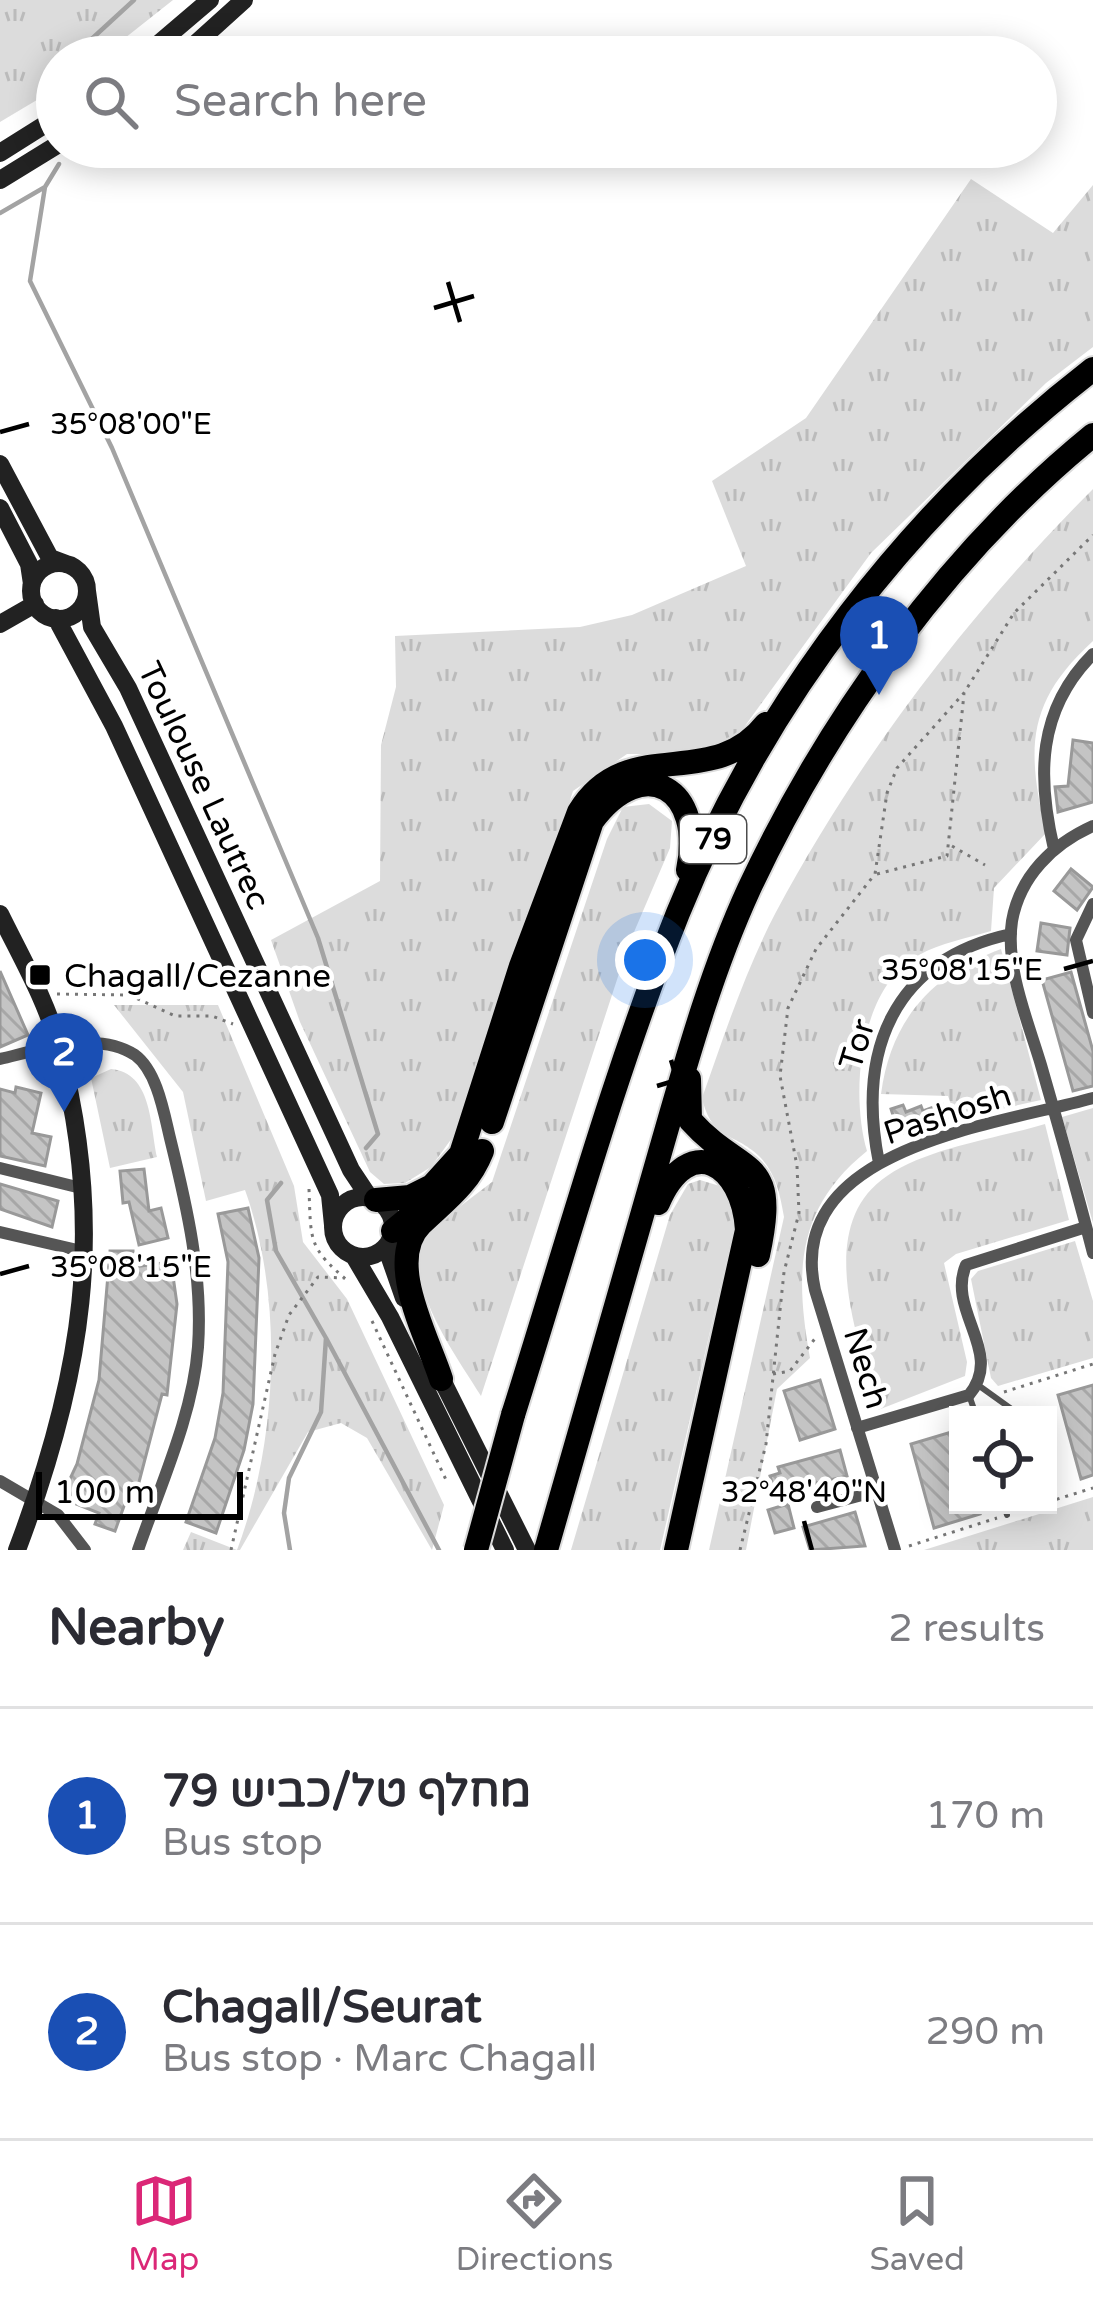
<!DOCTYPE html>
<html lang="en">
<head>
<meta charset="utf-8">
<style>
  body { margin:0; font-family:"Varela Round",Heebo,sans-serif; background:#f2f2f3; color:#2b2b33 }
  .controls { position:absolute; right:36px; bottom:36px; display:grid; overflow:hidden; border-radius:0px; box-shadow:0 6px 30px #0003 }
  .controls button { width:108px; height:108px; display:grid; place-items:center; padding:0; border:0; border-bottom:3px solid #e1e1e2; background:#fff; color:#2b2b33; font:60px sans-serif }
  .scale { position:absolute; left:36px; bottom:30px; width:207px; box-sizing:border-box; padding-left:12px; border:6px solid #000; border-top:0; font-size:33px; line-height:42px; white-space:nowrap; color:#000; -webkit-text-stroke:9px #fff; paint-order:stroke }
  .you { position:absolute; left:645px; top:960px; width:42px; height:42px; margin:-30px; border:9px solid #fff; border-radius:50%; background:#1a73e8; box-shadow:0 0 0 18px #1a73e833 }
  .badge { display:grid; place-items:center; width:78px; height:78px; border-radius:50%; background:#db2777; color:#fff; font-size:39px; font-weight:700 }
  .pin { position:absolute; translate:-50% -99px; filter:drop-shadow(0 3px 6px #0008) }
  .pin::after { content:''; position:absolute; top:63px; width:42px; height:36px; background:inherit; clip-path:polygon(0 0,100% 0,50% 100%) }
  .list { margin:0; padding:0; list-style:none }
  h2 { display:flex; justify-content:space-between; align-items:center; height:156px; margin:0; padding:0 48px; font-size:51px }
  h2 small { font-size:39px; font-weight:400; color:#7c7c81 }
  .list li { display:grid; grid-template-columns:78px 1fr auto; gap:36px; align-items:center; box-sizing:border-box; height:216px; padding:0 48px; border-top:3px solid #e1e1e2 }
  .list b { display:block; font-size:45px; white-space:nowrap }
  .list p { margin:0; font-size:39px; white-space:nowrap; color:#7c7c81 }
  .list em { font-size:39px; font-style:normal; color:#7c7c81 }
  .icon { flex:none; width:66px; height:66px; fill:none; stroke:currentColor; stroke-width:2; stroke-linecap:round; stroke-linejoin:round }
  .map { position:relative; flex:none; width:1093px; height:1550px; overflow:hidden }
  .search { position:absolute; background:#fff; box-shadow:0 6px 30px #0003; left:36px; right:36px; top:36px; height:132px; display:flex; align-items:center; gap:30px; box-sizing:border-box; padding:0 42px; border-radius:66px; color:#7c7c81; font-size:45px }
  .sheet { height:588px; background:#fff }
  nav { display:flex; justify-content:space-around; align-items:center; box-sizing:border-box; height:168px; border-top:3px solid #e1e1e2; background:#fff; font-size:33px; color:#7c7c81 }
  nav a { display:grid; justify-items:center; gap:6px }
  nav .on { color:#db2777 }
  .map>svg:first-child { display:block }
</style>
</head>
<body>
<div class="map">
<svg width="1093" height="1550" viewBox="0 0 1093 1550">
  <defs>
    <pattern id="grass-tufts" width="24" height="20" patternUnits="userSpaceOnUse" patternTransform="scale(3)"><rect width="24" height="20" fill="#dcdcdc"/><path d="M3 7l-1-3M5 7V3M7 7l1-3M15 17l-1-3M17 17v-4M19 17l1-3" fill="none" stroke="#bbb"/></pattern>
    <pattern id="building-back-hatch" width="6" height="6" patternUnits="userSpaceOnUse" patternTransform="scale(3)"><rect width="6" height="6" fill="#c4c4c4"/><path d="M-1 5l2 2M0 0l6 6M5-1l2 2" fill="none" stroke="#a7a7a7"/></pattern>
  </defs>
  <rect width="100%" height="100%" fill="#fff"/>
  <!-- grass -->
  <path fill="url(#grass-tufts)" d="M0,0H173L101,57H57V88L0,122Z
    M971,179L1053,233L1093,185V347L1046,383L871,553L734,741L685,754H627L573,791L468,1116L431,1167L405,1183L384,1184L370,1172L300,1022L271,940L380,881L381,745L396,687L395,636L580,627L632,615L746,566L712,481L806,418Z
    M1093,489V641C1025,703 1027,750 1046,833L994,888L991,931C968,938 940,943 919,955C859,987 850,1094 867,1151C795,1209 795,1274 810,1358L777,1389L746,1550H709L784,1217C780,1194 776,1173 759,1156C734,1132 712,1141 702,1098C724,1036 745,971 776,912C859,757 969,613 1093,489Z
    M649,804L672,821L670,848L628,946L481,1396C453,1351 408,1291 420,1237L492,1182L607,839L623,807Z
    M1001,949L1041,1100L956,1119L948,1096L881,1094C891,1020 931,975 1001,949Z
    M114,1005H218L294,1186L303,1242L347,1299L444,1505L432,1550L367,1438L341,1423L308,1432L240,1550H183L191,1532L237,1550C278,1441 284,1299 245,1190L206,1201L183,1092Z
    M111,1069C152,1073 150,1124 157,1157L110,1168L91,1078Z
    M1093,1108V1223L1062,1117Z
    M1045,1124L1069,1220L956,1254L944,1263L967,1362L965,1376L878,1410C860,1343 812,1226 887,1176C930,1147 996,1139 1045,1124Z
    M700,1180L723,1187L736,1218L660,1550H571L670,1215L688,1184Z
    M1075,1241L1093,1301V1358L998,1386L991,1378L971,1279L978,1271Z
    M1093,1497V1550H924Z"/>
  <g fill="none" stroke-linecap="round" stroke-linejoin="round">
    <!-- stream -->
    <path stroke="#a3a3a3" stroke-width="4.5" d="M72,57L134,0
      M56,99L57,96
      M59,164L45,187L30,281L112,448L318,938L378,1134L366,1148
      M0,213L45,187
      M281,1183L267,1200L276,1251L326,1338L321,1412L289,1478L284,1513L290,1550
      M326,1338L439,1550"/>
  </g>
  <!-- building -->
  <path fill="url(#building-back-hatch)" stroke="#999" stroke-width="3" d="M1073,740L1093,743V802L1058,812L1055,787L1068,786Z
    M1071,869L1093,887L1077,910L1054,891Z
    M1041,923L1070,928L1067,955L1037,951Z
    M0,971L28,1035L0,1047Z
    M1071,972L1093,1051V1086L1073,1091L1042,980Z
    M16,1087L41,1093L32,1133L51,1137L45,1166L0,1156V1089L15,1093Z
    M942,1104L947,1118L899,1134L891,1109L903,1105L906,1112L921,1106L923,1111Z
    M144,1169L149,1211L161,1208L168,1238L139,1245L129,1202L123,1203L120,1171Z
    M0,1184L58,1201L52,1227L0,1209Z
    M248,1208L259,1258L253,1404L244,1450L216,1533L186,1522L215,1438L223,1393L228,1262L218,1214Z
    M110,1251H133V1267L171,1262L177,1304L167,1395L162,1394L138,1486L132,1484L115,1531L95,1524L99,1513L61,1498L77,1464L99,1380Z
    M820,1380L835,1429L800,1440L784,1391Z
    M1093,1385V1475L1081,1479L1058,1395Z
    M958,1430V1505H977L980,1514L934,1528L911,1444Z
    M840,1450L847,1476L775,1493L770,1476L780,1473L778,1467Z
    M788,1504L794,1528L775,1533L768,1510Z
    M855,1512L865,1546L810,1550L803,1527Z"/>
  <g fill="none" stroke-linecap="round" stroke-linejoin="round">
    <!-- highway casing -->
    <g stroke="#dbdbdb" stroke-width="28">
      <path id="highway" d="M689,1079L690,1120C743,1179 780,1153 758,1255
        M492,1122L592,821C644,751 705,789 688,870
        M376,1200L410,1197L432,1186L461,1154L521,966L579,812C627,733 712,793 766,724
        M658,1203C689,1131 743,1163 747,1230L676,1550
        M393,1231L432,1199
        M441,1379C428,1338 384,1260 421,1224C446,1200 469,1184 482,1151
        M513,1415C566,1248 613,1076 678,913C764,700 911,510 1093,369
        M546,1550C584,1419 621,1287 659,1156C685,1066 710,974 749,889C828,720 948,553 1093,435"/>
    </g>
    <!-- path -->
    <path stroke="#777" stroke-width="3" stroke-dasharray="3 6" stroke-linecap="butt" d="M952,846L985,865
      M877,874L947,856L964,694
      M57,994L129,995L175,1016H212L233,1024
      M309,1189C311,1242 308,1247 349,1282
      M372,1321L447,1482
      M773,1374L790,1371L817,1336
      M1004,1392L1093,1364
      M1048,1502L1093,1488
      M1017,1512L1039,1505
      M909,1546L997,1518
      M231,1550L275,1354L289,1315L318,1277L345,1278
      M740,1550L766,1444L784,1272L799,1213L797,1166L780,1076L788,1008L816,949L875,874L887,793L897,768L964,693L1014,613L1093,535"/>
    <!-- lane -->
    <path stroke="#555" stroke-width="6" d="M978,1385L1020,1415
      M969,1395L976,1415
      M1004,1505L1007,1515"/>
    <!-- street -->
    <path stroke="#555" stroke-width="12" d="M1093,826C1053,844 1020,876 1012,921C1005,968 1028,1021 1041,1065C1059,1128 1077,1190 1093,1253
      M1054,849C1037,777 1037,710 1093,654
      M1093,904L1076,940L1093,1013
      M0,1059C39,1050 98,1030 135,1055C157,1071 164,1113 170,1138C187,1207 203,1276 198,1347C193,1415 160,1486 138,1550
      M879,1163C857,1053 891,960 1011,934
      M0,1168L85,1189
      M0,1232L86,1252
      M857,1428L969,1395C1005,1352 946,1311 966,1265L1086,1227
      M0,1481L58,1515L85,1550
      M817,1507L877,1491
      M895,1550L815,1290C783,1147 997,1125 1093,1098"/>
    <!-- secondary -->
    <path stroke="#222" stroke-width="18" d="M143,57L210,0
      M181,57L244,0
      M0,153L57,117
      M0,180L57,145
      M0,464L50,558L66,564
      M0,508L29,564L32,584
      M31 591a28 28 0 1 1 56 0a28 28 0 1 1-56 0Z
      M87,591L92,627L128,688L351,1170L369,1197
      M56,618L114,726L330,1195L333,1225
      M0,624L35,604
      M0,914C21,957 47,1001 59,1048C107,1229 82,1378 17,1550
      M333 1227a30 30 0 1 1 60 0a30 30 0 1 1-60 0Z
      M390,1241V1258L404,1298
      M354,1256L390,1317L505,1550
      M438,1372L527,1550"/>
    <!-- highway -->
    <use href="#highway" stroke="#000" stroke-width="24"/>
    <!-- highway-bridge casing -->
    <g stroke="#dbdbdb" stroke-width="28" stroke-linecap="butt">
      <path id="highway-bridge" d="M476,1550L513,1415"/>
    </g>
    <!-- highway-bridge -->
    <use href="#highway-bridge" stroke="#000" stroke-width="24"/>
  </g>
  <!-- ticks -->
  <path fill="none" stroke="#000" stroke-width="4.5" d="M448,282L460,322M434,308L474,296M0,432L29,424M1064,969L1093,961M671,1060L683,1100M657,1086L697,1074M0,1274L29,1266M804,1521L812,1550"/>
  <!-- markers -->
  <rect fill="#000" stroke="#fff" stroke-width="4.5" x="28" y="963" width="24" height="24" rx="6"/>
  <g text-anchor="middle" stroke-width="9" stroke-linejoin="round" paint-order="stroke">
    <!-- shield labels -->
    <rect fill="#fff" stroke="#4c4c4c" stroke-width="3" x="680" y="815" width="66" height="48" rx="9"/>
    <g font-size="30" font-weight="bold" fill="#000">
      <text x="713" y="849">79</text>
    </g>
    <!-- street labels -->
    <g font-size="33" fill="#000" stroke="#fff">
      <text transform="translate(205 785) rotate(65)" y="12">Toulouse Lautrec</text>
      <text transform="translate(856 1044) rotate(-73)" y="12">Tor</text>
      <text transform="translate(947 1113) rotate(-18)" y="12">Pashosh</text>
      <text transform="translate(867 1368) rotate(73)" y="12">Nech</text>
    </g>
    <!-- poi labels -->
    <g font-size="33" fill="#000" stroke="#fff" text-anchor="start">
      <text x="64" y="987">Chagall/Cezanne</text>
    </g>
  </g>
  <g font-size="30" text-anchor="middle" fill="#000" stroke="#fff" stroke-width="9" stroke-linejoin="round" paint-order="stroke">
    <text x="131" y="434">35°08'00"E</text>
    <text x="962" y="980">35°08'15"E</text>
    <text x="131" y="1277">35°08'15"E</text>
    <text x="804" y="1502">32°48'40"N</text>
  </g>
</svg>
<div class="controls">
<button><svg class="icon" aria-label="locate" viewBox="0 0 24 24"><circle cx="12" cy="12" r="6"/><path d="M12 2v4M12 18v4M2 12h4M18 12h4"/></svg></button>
</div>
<div class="scale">100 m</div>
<div class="you"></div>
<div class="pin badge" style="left:879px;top:695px;background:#1a4fb4">1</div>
<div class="pin badge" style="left:64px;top:1112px;background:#1a4fb4">2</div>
<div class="search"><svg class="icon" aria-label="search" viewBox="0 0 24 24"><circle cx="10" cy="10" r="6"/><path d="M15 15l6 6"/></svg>Search here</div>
</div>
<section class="sheet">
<h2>Nearby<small>2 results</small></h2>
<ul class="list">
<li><span class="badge" style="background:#1a4fb4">1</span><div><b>מחלף טל/כביש 79</b><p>Bus stop</p></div><em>170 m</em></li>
<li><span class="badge" style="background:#1a4fb4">2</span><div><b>Chagall/Seurat</b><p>Bus stop · Marc Chagall</p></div><em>290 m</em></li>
</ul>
</section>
<nav>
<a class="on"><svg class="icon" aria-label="map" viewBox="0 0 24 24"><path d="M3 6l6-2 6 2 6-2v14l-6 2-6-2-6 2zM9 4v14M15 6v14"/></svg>Map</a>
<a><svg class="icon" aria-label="directions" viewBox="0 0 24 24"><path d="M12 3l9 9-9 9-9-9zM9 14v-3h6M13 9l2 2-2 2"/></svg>Directions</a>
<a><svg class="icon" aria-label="saved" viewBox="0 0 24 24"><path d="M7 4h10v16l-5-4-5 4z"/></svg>Saved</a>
</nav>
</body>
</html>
